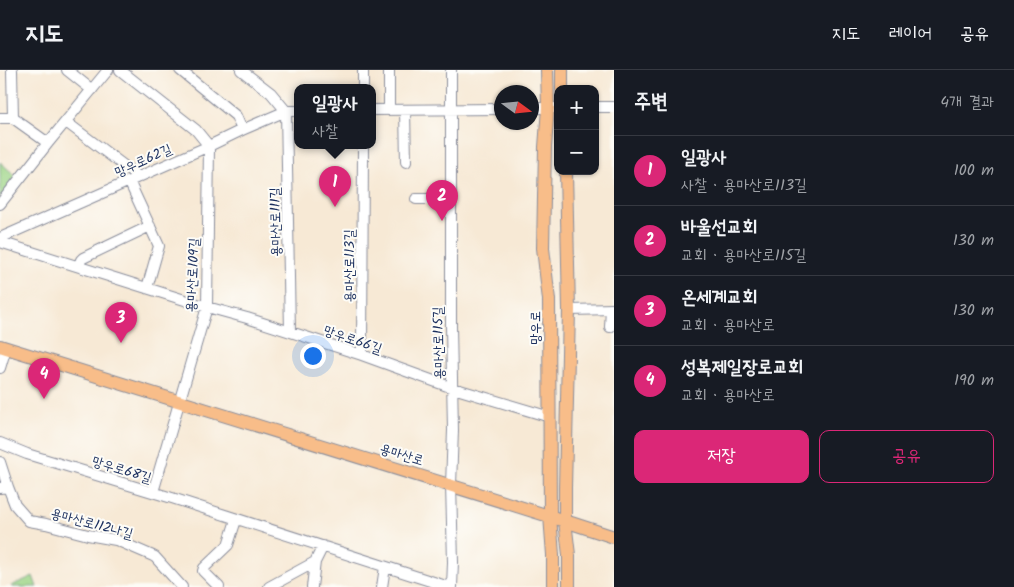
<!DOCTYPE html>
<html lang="ko">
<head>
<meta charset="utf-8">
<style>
  body { margin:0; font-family:Kalam,"Poor Story",sans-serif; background:#242831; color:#f1f3f6 }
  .controls { position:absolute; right:15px; top:15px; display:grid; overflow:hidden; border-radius:10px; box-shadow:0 1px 4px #0004 }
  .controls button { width:45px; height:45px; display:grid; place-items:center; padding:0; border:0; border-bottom:1px solid #363941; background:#171b24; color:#f1f3f6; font:25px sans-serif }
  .compass { position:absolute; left:494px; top:15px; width:45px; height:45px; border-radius:50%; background:#171b24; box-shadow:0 1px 4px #0004; rotate:105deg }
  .you { position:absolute; left:312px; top:285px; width:18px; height:18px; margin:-12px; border:4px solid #fff; border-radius:50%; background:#1a73e8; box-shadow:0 0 0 8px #1a73e833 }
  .badge { display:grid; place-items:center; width:32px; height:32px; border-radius:50%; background:#db2777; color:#fff; font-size:16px; font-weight:700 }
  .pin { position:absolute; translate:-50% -41px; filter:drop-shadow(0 1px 2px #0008) }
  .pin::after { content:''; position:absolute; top:26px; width:18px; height:15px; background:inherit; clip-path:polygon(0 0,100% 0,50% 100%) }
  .popup { position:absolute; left:294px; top:14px; width:82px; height:65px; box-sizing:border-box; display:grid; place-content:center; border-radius:10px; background:#171b24; filter:drop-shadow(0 1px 4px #0005); font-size:16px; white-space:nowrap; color:#9ea1a6 }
  .popup b { font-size:19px; color:#f1f3f6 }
  .popup::after { content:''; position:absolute; left:50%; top:100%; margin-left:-10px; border:10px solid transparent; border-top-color:#171b24 }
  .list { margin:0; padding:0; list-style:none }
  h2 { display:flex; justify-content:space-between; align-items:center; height:65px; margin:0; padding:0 20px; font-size:21px }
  h2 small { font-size:16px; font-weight:400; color:#9ea1a6 }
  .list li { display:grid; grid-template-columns:32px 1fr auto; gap:15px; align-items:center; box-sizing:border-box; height:70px; padding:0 20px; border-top:1px solid #363941 }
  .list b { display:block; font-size:19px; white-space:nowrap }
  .list p { margin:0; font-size:16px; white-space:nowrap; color:#9ea1a6 }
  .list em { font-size:16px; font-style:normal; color:#9ea1a6 }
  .actions { display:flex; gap:10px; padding:15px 20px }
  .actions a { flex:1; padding:11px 0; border:1px solid #db2777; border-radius:10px; text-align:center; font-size:18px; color:#db2777 }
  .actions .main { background:#db2777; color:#fff }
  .map { position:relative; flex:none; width:614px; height:517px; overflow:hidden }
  header { display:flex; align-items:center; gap:30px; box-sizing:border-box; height:70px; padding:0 25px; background:#171b24; border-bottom:1px solid #363941 }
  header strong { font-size:24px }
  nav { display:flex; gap:28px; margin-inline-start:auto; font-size:18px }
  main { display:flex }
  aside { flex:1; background:#171b24 }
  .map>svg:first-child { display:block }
</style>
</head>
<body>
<header>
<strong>지도</strong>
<nav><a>지도</a><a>레이어</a><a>공유</a></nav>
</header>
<main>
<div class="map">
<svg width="614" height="517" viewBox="0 0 614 517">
  <rect width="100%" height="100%" fill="#fdfcf7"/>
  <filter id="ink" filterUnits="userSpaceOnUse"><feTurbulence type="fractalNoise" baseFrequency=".02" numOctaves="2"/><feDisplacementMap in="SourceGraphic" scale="10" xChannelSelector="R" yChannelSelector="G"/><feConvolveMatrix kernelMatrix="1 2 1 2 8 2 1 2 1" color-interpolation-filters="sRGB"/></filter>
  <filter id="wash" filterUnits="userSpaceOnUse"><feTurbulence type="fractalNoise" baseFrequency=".0096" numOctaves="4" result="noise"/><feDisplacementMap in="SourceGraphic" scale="20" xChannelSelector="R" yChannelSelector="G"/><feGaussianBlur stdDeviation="1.12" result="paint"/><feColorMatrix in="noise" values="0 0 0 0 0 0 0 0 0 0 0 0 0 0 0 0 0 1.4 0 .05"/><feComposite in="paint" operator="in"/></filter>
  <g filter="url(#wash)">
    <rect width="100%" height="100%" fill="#f7e9d5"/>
    <!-- green -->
    <path fill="#9cd486" stroke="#5c8272" d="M0,92L17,107L0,128Z
      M33,506L37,517H12L11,516Z"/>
  </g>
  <g filter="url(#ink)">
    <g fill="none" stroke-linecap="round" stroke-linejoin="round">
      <!-- minor casing -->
      <g stroke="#898c9a" stroke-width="12">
        <path id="minor" d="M12,0L13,48
          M67,0L92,20
          M120,0L196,60L209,76L207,237L153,422
          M180,0L236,46L242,60
          M241,0L271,23L286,41L290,262
          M363,0V18
          M389,0V40
          M451,0V256L453,360L451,415L453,492L452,517
          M595,37H614
          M532,38H558
          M372,40L502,39
          M405,40L406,92
          M0,48H13L48,73
          M66,52L139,107
          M129,111L159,176L147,218
          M416,129H451
          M0,134L48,73L108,0
          M0,168L209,76L242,60L286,41H298
          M0,172L207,237L247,248L362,285L453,318L550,347
          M79,196L81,190L83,188L150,156
          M569,240L614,239
          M610,257L611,239
          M362,285L363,76
          M0,298L6,278
          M0,373L27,384L172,428L449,517
          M0,392L8,417
          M0,418L8,417L15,435L29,451L46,454L88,465L116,470L153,486L155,487L182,517
          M219,517L203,501L204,498L228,475L236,450
          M269,517L315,492
          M312,517L315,492L323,476
          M382,517L385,497"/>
      </g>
      <!-- major casing -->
      <g stroke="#898c9a" stroke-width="14">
        <path id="major" d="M547,0L548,38L545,77L543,178L549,230L550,446L553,485V517
          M562,19V0
          M566,101L569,240L565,418V451L569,485V517
          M0,276L565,451L614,467"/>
      </g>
      <!-- minor -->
      <use href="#minor" stroke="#fff" stroke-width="10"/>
      <!-- major -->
      <use href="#major" stroke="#f8bd89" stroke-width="12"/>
    </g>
  </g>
  <g text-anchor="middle" stroke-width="4" stroke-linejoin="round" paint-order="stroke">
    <!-- street labels -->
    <g font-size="14" fill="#1b2f5e" stroke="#fdfcf7">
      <text transform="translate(143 90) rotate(-24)" y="5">망우로62길</text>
      <text transform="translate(275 152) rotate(-91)" y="5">용마산로111길</text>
      <text transform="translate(349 196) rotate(-90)" y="5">용마산로113길</text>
      <text transform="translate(192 205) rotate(-87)" y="5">용마산로109길</text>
      <text transform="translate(535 258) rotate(-90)" y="5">망우로</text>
      <text transform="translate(353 269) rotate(19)" y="5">망우로66길</text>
      <text transform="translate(438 273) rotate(-91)" y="5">용마산로115길</text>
      <text transform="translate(402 384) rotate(17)" y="5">용마산로</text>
      <text transform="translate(122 399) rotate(17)" y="5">망우로68길</text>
      <text transform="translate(92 453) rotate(15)" y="5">용마산로112나길</text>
    </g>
  </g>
</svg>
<div class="controls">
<button>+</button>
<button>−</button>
</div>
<svg class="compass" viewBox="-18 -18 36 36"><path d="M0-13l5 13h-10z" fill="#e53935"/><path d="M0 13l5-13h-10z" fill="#9ea1a6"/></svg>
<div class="you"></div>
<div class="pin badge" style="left:335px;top:137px">1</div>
<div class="popup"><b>일광사</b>사찰</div>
<div class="pin badge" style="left:442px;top:151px">2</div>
<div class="pin badge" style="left:121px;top:273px">3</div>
<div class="pin badge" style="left:44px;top:329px">4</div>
</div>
<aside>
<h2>주변<small>4개 결과</small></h2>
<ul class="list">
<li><span class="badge">1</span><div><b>일광사</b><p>사찰 · 용마산로113길</p></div><em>100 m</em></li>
<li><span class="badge">2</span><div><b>바울선교회</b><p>교회 · 용마산로115길</p></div><em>130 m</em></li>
<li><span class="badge">3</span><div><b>온세계교회</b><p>교회 · 용마산로</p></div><em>130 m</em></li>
<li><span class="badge">4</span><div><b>성복제일장로교회</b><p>교회 · 용마산로</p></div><em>190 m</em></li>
</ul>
<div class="actions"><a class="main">저장</a><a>공유</a></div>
</aside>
</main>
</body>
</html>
